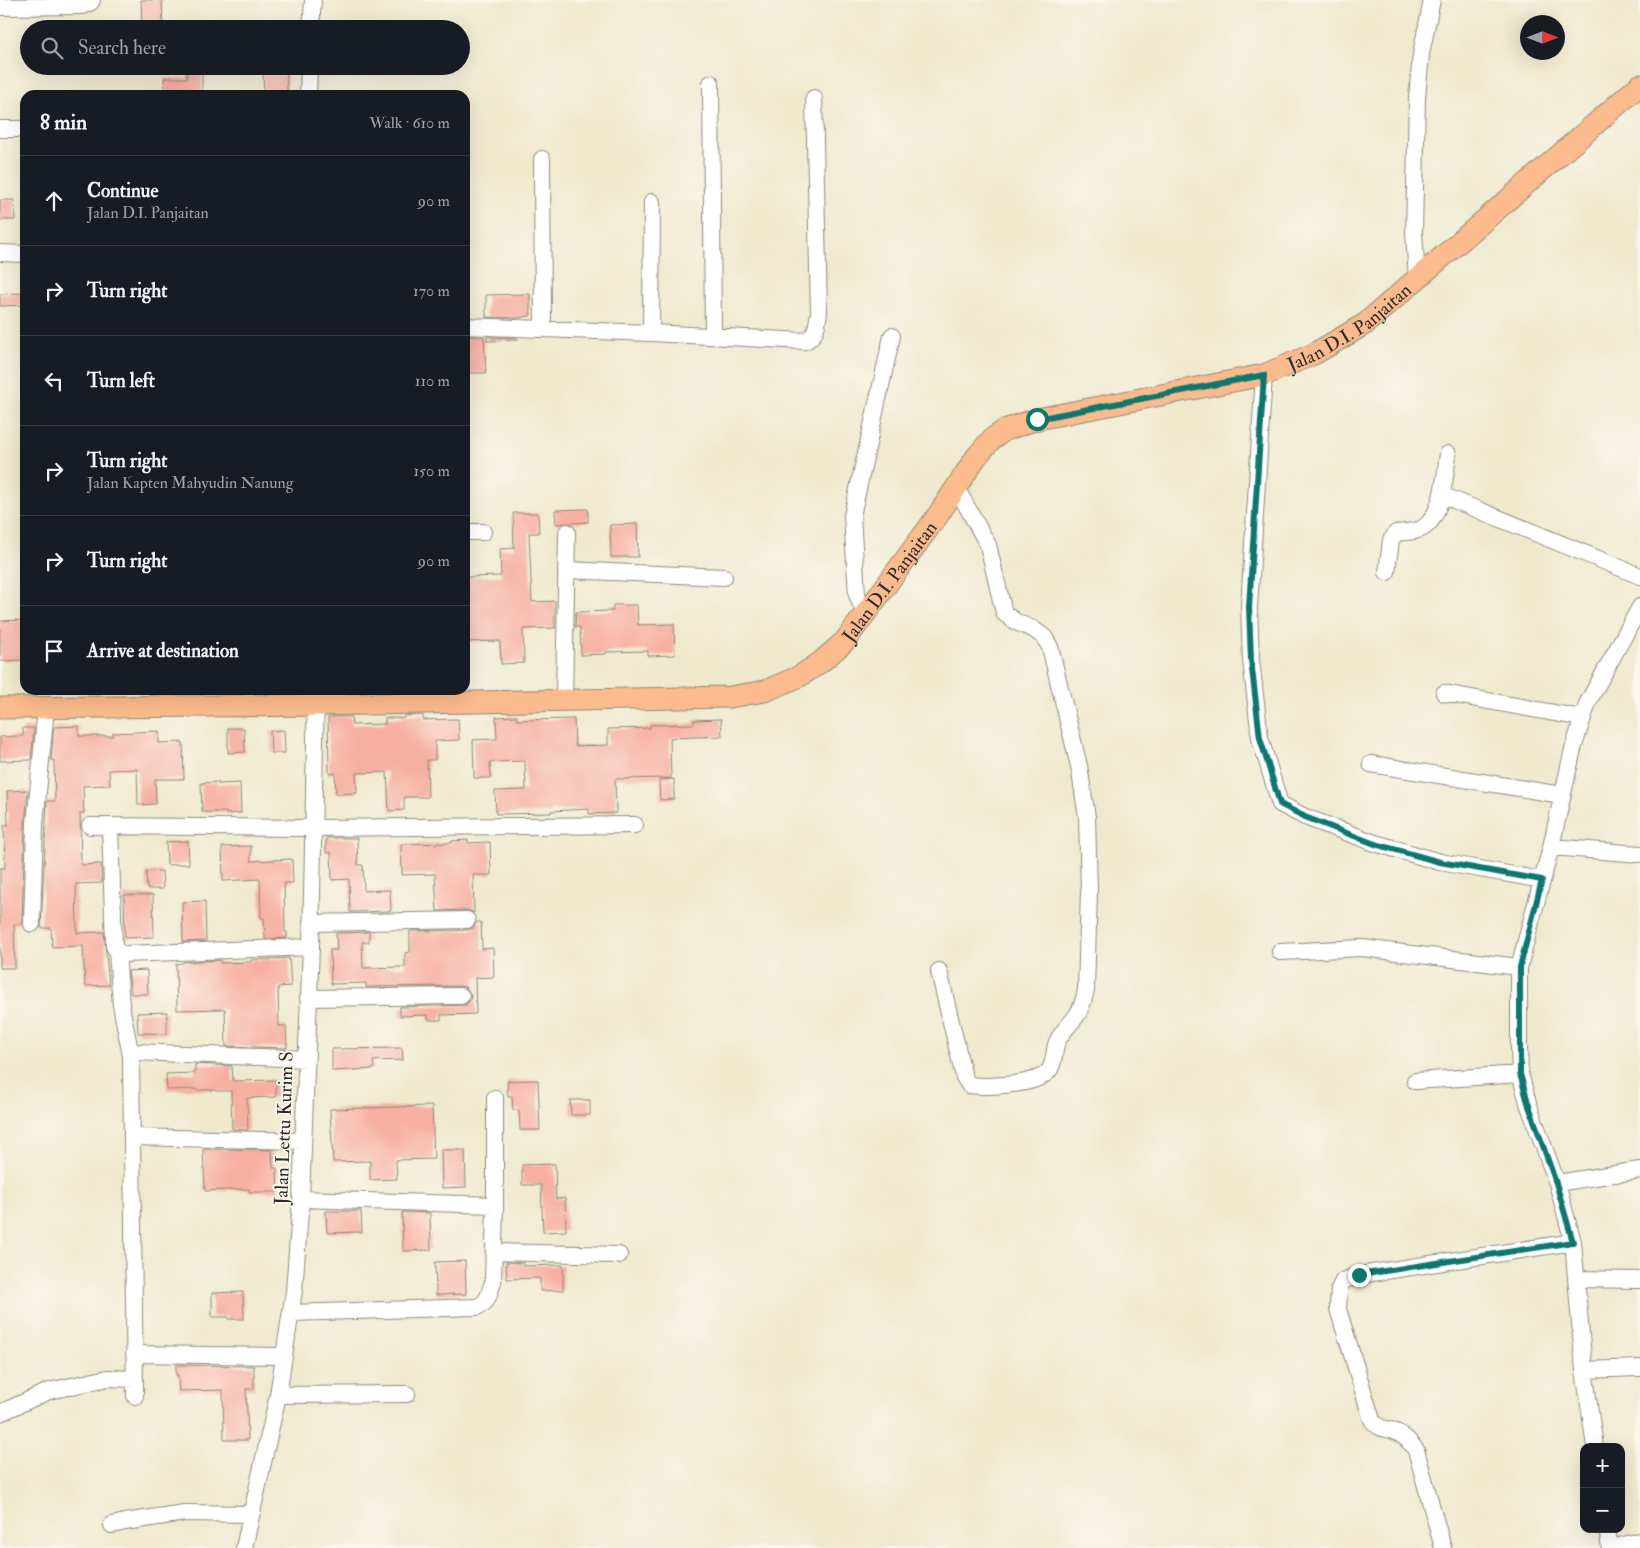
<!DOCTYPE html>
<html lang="en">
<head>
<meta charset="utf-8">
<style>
  body { margin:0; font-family:"IM FELL Double Pica",serif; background:#242831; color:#f1f3f6 }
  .controls { position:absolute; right:15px; bottom:15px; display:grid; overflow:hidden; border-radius:10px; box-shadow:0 5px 20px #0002 }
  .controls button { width:45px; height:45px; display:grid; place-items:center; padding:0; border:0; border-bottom:1px solid #363941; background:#171b24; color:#f1f3f6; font:25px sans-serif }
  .compass { position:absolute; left:1520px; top:15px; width:45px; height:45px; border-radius:50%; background:#171b24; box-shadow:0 5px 20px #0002; rotate:90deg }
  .stop { position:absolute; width:15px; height:15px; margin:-11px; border:4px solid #0f766e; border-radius:50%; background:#fff }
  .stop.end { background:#0f766e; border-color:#fff; box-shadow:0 1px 5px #0008 }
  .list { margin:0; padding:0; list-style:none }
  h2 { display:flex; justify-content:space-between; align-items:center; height:65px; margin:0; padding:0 20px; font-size:21px }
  h2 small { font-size:16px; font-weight:400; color:#9ea1a6 }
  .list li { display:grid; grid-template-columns:32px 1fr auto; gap:15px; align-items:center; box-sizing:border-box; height:90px; padding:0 20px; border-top:1px solid #363941 }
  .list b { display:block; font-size:19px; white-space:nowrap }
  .list p { margin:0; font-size:16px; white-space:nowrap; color:#9ea1a6 }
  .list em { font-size:16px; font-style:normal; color:#9ea1a6 }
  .icon { flex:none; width:28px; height:28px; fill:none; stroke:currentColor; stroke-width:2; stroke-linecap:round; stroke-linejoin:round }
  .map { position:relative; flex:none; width:1640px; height:1548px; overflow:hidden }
  .search { position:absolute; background:#171b24; box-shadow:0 5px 20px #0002; left:20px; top:20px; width:450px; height:55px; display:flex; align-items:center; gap:12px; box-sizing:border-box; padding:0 18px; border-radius:28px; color:#9ea1a6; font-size:19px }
  .panel { position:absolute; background:#171b24; box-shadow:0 5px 20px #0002; left:20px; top:90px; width:450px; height:605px; border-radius:15px }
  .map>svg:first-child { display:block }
</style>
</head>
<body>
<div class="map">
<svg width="1640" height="1548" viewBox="0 0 1640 1548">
  <rect width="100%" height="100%" fill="#fbf7ec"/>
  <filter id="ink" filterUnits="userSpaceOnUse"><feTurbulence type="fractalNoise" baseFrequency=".02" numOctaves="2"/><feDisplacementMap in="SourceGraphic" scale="10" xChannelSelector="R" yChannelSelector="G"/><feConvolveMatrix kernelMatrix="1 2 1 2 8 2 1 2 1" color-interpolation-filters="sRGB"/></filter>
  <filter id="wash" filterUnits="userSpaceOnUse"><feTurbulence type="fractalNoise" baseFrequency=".0096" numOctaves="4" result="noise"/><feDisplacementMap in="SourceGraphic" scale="20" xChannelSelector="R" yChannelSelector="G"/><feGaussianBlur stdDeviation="1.12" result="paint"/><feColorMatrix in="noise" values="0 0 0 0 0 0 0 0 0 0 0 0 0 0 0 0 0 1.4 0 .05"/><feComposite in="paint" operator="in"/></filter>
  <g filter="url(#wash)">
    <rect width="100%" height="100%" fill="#efe9ce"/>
    <g id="blocks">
      <!-- building -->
      <path fill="#f7afa2" d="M141,0H162L163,29H142Z
        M187,68H202V95H165L164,78H187Z
        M287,71V95H264L263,72Z
        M0,200H14L15,220H0Z
        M25,293V305L0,306V294Z
        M530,294V316L517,318L486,317V295Z
        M466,336L484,337L486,373H465V357H467Z
        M487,337L517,338L518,340L487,341Z
        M588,509V522L556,524L555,510Z
        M513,513H538L539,533H529L532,602L555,601V628L523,629L524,663L501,664L500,641L465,642V577L501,576L500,549L514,548Z
        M637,524L638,557H611L610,525Z
        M613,605H637L638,625L674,624L675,655L648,656V651L606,652V654L581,655L580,627H575L576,612L613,611Z
        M23,620L24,660L0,661V621Z
        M423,715V720L458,719L459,740L435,741V760H427L428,797H404V810L389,811L387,772L356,773L357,793L336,794L335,773L329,774L328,717H351L352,725L385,724V718H404V716Z
        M517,716V720L574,719L575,746L608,745V729L650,728V725L694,724V720L721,719L722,736L670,738L671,778L615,779L616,813L589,814V809L551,811V813L496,814L495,791L526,790L525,763V761L490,762L491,778H474L473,740L497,739L496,717Z
        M79,726V736H113V733L159,731V743L183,742L184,779H155L156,804L138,805L137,769L109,770L110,785L83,786L84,813H80L81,865L101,864L102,883L76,884L77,933L104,932L109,985L85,986L83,946L52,947L51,928H41L47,801H55L54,760H51L54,727Z
        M23,728H34L31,760L0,761V737L23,736Z
        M228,728H244L245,752L228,753Z
        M284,730L285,753H271L270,731Z
        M674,779V799L660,800L659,780Z
        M218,782V784L240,783L241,813L226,814V812H202L201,783Z
        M28,790L25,824L22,924H14L15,968H0V868H5L4,825H8L7,791Z
        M326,838H357L358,865H363L364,891L390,890L391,911L350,912L349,879L332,880L331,852L326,853Z
        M468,840V843L490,842L491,875H473L474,913L467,910L437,911L435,874L402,875L401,844L452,843V841Z
        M188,841L189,864L167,865L166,842Z
        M251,846V861L292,859L293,883H284L285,932H287V938L265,939L264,918H261L260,879L223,881L222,847Z
        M162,871L163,889H147L146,872Z
        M124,895H153L154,937L125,938Z
        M205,901L206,941L183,942L182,902Z
        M477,922H481L482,949L493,948L494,977L475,978L476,1014L441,1015V1020H428V1015L400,1016V1007L466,1005L470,1000L471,995L466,988L461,986L366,987V983L331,984L330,950H337L336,933L369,932V942H362L363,968L405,967V953L410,952V931L467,930L473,928Z
        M289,958L291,986L278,987L279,1026H286L287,1048L226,1046L225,1009L177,1010L176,964L183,963V962L220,960V963L251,962V960Z
        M147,970L148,994H131L128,971Z
        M167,1012V1034L138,1033L137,1013Z
        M402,1048L403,1060L373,1061L374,1069L332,1071V1049Z
        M195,1064L232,1066L233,1081L276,1080V1097L247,1098L248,1130L232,1129L231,1091H216L215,1090H195V1089L167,1090L166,1074L195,1073Z
        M538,1080L540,1130H520L519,1110H513L512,1096H508L507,1081Z
        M570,1100H590V1115H571Z
        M432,1106L434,1159L396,1160L397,1179L370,1180V1161L333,1162L330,1109Z
        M203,1149L272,1150L273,1168H277L278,1192H249V1189L205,1191Z
        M441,1150H465L466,1187L442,1188Z
        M555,1164L556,1199L565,1198L566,1231L543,1232L541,1185H522V1165Z
        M326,1211H361L362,1232L327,1233Z
        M402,1212L430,1213L431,1250L403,1251Z
        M465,1261L466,1294L436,1295L435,1262Z
        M506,1262L523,1263V1266L563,1265V1290L540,1291V1278L507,1279Z
        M243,1292L244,1319H228V1317H212V1293Z
        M176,1365L254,1366V1389H246L248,1440H224L223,1390L179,1391L178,1375H176Z"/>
    </g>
  </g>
  <g filter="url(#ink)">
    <use href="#blocks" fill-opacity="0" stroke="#8d8a7c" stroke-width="1"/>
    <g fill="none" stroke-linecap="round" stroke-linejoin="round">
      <!-- minor casing -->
      <g stroke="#8d8a7c" stroke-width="18">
        <path id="minor" d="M0,7L82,6L91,2L92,0
          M311,29L313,0
          M711,83L713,335
          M308,95L309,66
          M0,129H25
          M542,159L543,329
          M0,253L25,254
          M1417,278L1414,233L1417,98L1421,54L1432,0
          M465,326L651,333L805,341C817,336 817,324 819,312L814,98
          M651,333L652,202
          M1264,375L1249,607L1251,660L1260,738L1280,804L1305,817L1375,843L1440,862L1542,880
          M1442,495L1640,576
          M465,532H483
          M566,570L724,577
          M1387,572L1391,540L1396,533C1404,532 1417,532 1423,528C1443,515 1445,475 1448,454
          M865,614L857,595L852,516L892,336
          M1444,693L1582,718
          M564,700L567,532
          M1371,764L1562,795
          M90,826L313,828L635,825
          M110,826L114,946L117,952L125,954L311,947
          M1551,847L1640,854
          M311,923L467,920
          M32,924L35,824L46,708
          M117,952L121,1005L131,1056
          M1280,952L1362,948L1519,967
          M939,971L964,1077L969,1085C986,1087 1041,1086 1050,1069C1056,1059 1053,1048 1058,1040C1062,1031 1071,1024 1077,1015C1082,1008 1084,999 1086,990L1089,891L1087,817L1079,766L1050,647L1044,637L1033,629L1016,622L1004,613L988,545L956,487
          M308,998L461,996
          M1415,1081L1520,1074
          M132,1137L303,1141
          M1557,1183L1640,1170
          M301,1199L495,1205
          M494,1252L619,1255
          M1577,1279L1640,1280
          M291,1313L477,1307L484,1303L488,1297L493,1282L495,1205V1098
          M134,1354L284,1356
          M1584,1370L1640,1368
          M278,1395L407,1394
          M135,1396L131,1056L136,1052L306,1059
          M0,1413L49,1391L108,1378L135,1379
          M1595,1447L1584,1370L1573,1242L1557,1183L1529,1106L1520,1074L1519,1049V967L1551,847L1573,749L1588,702L1640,607
          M112,1525L125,1522L184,1513L251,1514
          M1607,1529L1610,1548
          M244,1548L278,1395L294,1291L301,1199L311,947L316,690
          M1443,1548L1416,1450C1411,1443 1405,1436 1396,1432C1385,1427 1380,1431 1372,1420L1338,1309L1339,1289L1343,1281L1359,1275L1573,1242
          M1612,1548L1640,1541"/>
      </g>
      <!-- major casing -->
      <g stroke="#8d8a7c" stroke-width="23">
        <g id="major">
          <path id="s1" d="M0,708L316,705L730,697L765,691L800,676L821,662L845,641L936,518L977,456L992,439L1005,430L1037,419L1264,375L1314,354L1365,324L1640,85"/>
        </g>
      </g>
      <!-- minor -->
      <use href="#minor" stroke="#fff" stroke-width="16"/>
      <!-- major -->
      <use href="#major" stroke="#fbbb8c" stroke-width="21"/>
    </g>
  </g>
  <g fill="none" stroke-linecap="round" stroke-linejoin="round" filter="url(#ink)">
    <!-- route -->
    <path stroke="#0f766e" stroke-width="6" d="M1037,419L1264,375L1249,607L1251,660L1260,738L1280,804L1305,817L1375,844L1440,862L1542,880L1520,967V1074L1529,1106L1556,1183L1573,1242L1359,1275"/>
  </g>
  <g text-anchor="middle" stroke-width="4" stroke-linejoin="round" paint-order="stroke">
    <!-- street labels -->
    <g font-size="19" fill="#2b2b2b" stroke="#fbf7ec">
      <text dy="7" stroke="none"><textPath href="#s1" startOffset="1490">Jalan D.I. Panjaitan</textPath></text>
      <text dy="7" stroke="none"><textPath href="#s1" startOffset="935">Jalan D.I. Panjaitan</textPath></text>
      <text transform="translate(283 1128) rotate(-88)" y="7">Jalan Lettu Kurim S</text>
    </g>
  </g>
</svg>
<div class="controls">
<button>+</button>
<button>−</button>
</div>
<svg class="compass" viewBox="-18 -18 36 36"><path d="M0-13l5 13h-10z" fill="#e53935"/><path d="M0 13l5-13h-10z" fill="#9ea1a6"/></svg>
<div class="stop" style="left:1037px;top:419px"></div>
<div class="stop end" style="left:1359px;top:1275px"></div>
<div class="search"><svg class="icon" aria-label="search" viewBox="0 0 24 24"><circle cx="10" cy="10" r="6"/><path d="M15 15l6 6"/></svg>Search here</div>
<section class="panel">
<h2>8 min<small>Walk · 610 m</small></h2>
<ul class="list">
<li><svg class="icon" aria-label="ahead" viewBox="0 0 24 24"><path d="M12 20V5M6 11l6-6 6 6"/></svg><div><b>Continue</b><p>Jalan D.I. Panjaitan</p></div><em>90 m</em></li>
<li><svg class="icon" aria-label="right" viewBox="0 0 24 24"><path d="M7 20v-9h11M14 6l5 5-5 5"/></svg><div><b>Turn right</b></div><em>170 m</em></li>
<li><svg class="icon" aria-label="left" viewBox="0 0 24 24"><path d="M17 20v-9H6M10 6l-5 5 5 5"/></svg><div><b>Turn left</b></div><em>110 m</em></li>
<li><svg class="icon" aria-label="right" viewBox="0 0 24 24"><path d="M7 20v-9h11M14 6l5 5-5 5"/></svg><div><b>Turn right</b><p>Jalan Kapten Mahyudin Nanung</p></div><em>150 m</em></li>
<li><svg class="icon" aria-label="right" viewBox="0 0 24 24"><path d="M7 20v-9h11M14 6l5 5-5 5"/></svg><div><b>Turn right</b></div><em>90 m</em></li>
<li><svg class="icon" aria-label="arrive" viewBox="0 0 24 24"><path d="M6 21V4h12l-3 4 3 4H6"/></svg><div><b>Arrive at destination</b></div></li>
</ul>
</section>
</div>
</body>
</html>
